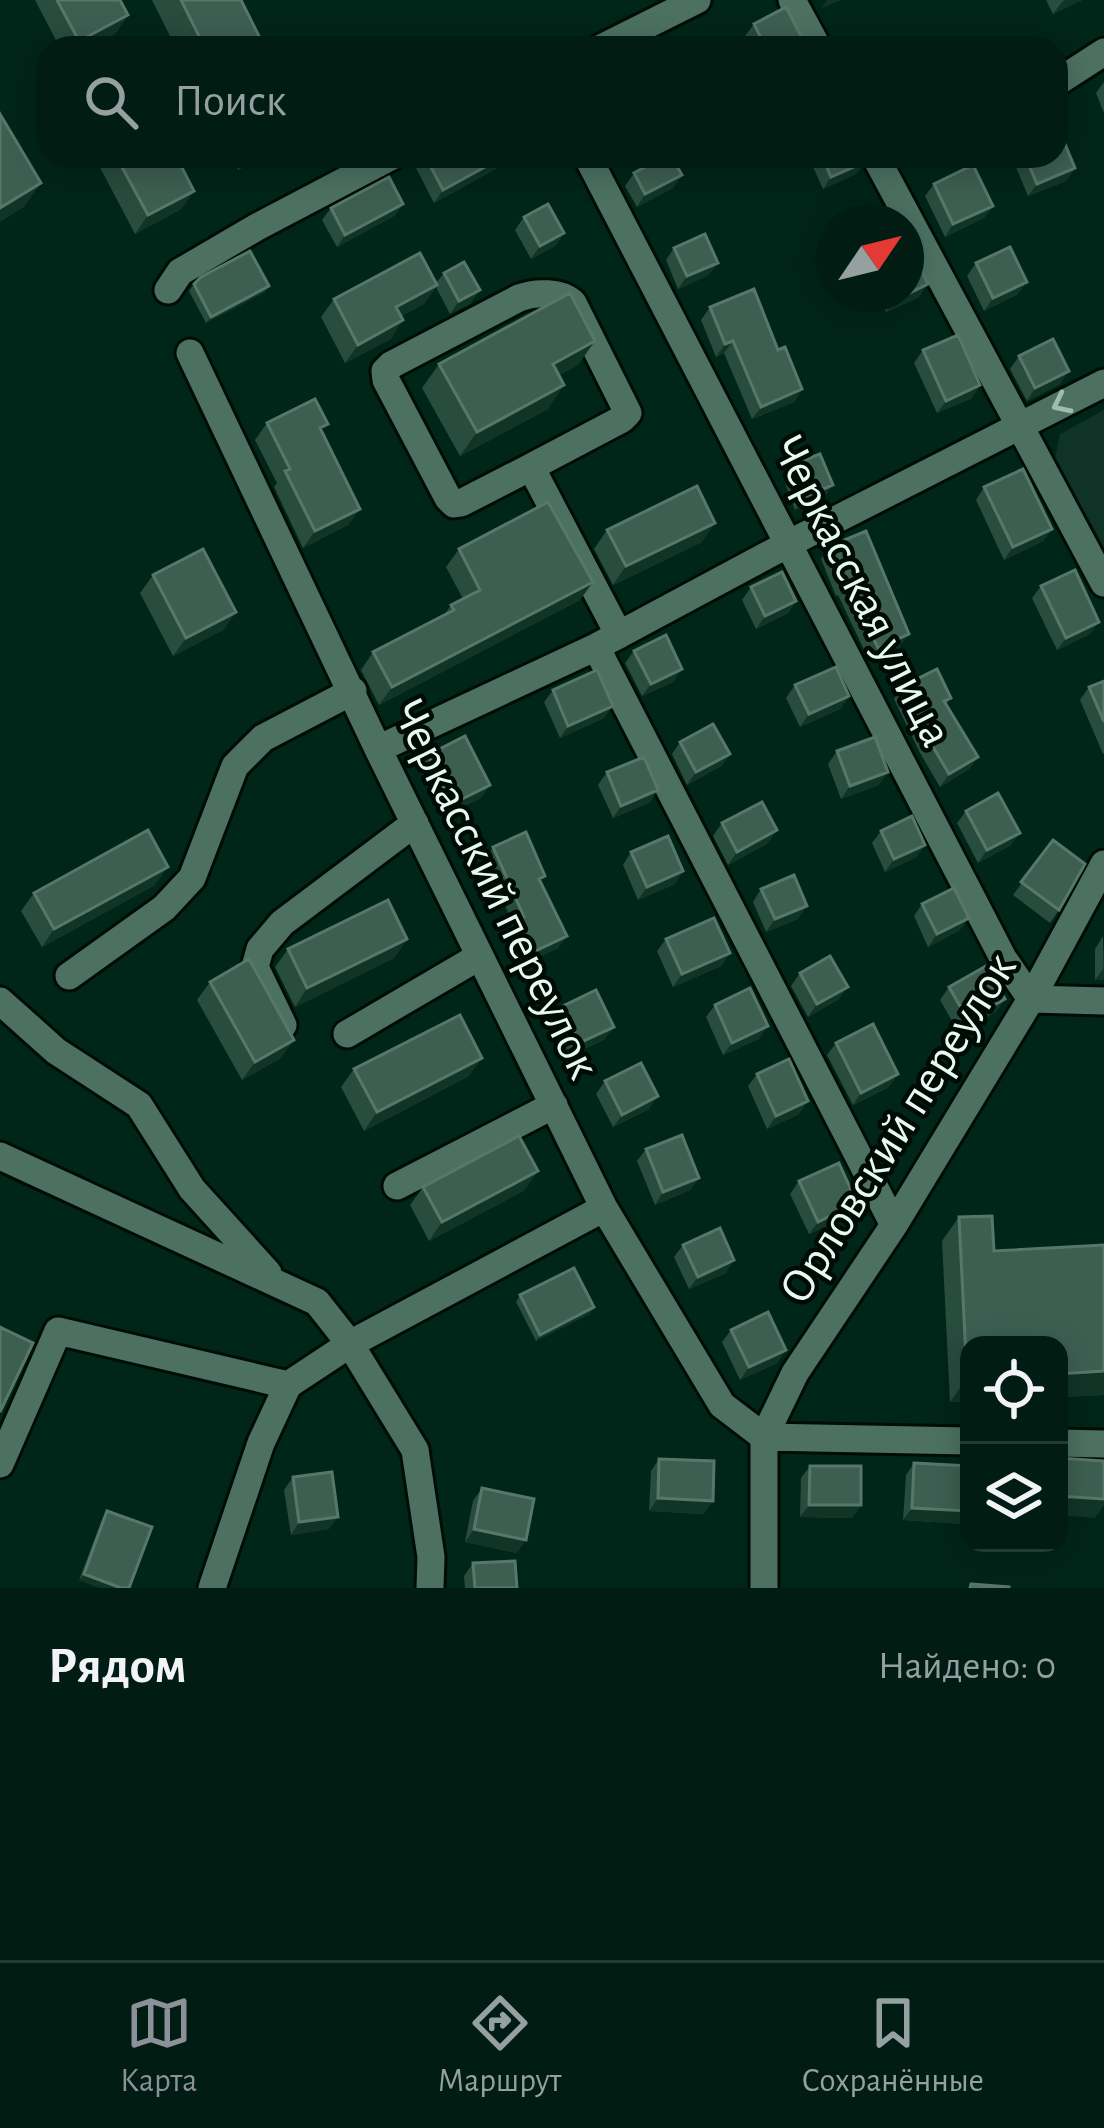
<!DOCTYPE html>
<html lang="ru">
<head>
<meta charset="utf-8">
<style>
  body { margin:0; font-family:"Alegreya Sans",sans-serif; background:#0a251c; color:#f1f3f6 }
  .controls { position:absolute; right:36px; bottom:36px; display:grid; overflow:hidden; border-radius:24px; box-shadow:0 6px 30px #0003 }
  .controls button { width:108px; height:108px; display:grid; place-items:center; padding:0; border:0; border-bottom:3px solid #223a33; background:#001c13; color:#f1f3f6; font:60px sans-serif }
  .compass { position:absolute; left:816px; top:204px; width:108px; height:108px; border-radius:50%; background:#001c13; box-shadow:0 6px 30px #0003; rotate:55deg }
  .list { margin:0; padding:0; list-style:none }
  h2 { display:flex; justify-content:space-between; align-items:center; height:156px; margin:0; padding:0 48px; font-size:51px }
  h2 small { font-size:39px; font-weight:400; color:#95a1a0 }
  .icon { flex:none; width:66px; height:66px; fill:none; stroke:currentColor; stroke-width:2; stroke-linecap:round; stroke-linejoin:round }
  .map { position:relative; flex:none; width:1104px; height:1588px; overflow:hidden }
  .search { position:absolute; background:#001c13; box-shadow:0 6px 30px #0003; left:36px; right:36px; top:36px; height:132px; display:flex; align-items:center; gap:30px; box-sizing:border-box; padding:0 42px; border-radius:36px; color:#95a1a0; font-size:45px }
  .sheet { height:372px; background:#001c13 }
  nav { display:flex; justify-content:space-around; align-items:center; box-sizing:border-box; height:168px; border-top:3px solid #223a33; background:#001c13; font-size:33px; color:#95a1a0 }
  nav a { display:grid; justify-items:center; gap:6px }
  nav .on { color:#8c9099 }
  .map>svg:first-child { display:block }
</style>
</head>
<body>
<div class="map">
<svg width="1104" height="1588" viewBox="0 0 1104 1588">
  <rect width="100%" height="100%" fill="#002519"/>
  <!-- built -->
  <path fill="#0f3326" d="M1104,410V550L1055,458L1060,434Z"/>
  <g fill="none" stroke-linecap="round" stroke-linejoin="round">
    <!-- minor casing -->
    <g stroke="#000d05" stroke-width="33">
      <path id="minor" d="M792,0L818,48
        M601,48L697,0
        M1056,83L1104,52
        M587,156L1003,958L1031,999L1104,1001
        M875,156L1104,583
        M168,290L180,272L257,227L392,156
        M190,353L378,749L604,1208L722,1405L764,1437
        M531,467L461,503L454,504L448,498L386,380L385,371L391,365L519,298C535,292 561,291 573,303L628,413L622,419L531,467L619,635
        M596,647L894,1225
        M378,749L596,647L790,543L1104,383
        M69,976L164,908L192,878L235,766L263,738L353,691
        M0,1001L56,1051L139,1105L192,1189L268,1273
        M283,1025L255,967L260,949L282,923L415,823
        M347,1034L480,956
        M0,1156L317,1302L350,1344L415,1450L431,1557L430,1588
        M397,1186L554,1105
        M764,1437L969,1441
        M1059,1443L1104,1444
        M0,1464L58,1331L288,1385
        M212,1588L261,1443L288,1385L350,1344L604,1208
        M764,1588V1437L795,1373L894,1225L1031,999L1104,864"/>
    </g>
    <!-- minor -->
    <use href="#minor" stroke="#4c7162" stroke-width="27"/>
  </g>
  <!-- wall -->
  <path fill="#284c3e" d="M35,0H120L128,15L115,34L88,48H60Z
    M152,0H241L265,48H176Z
    M1046,0H1082L1053,14Z
    M754,24L807,48H751L745,36Z
    M1104,82V113L1096,93Z
    M94,156H176L194,191L181,209L135,234Z
    M231,156H265L238,170Z
    M425,156H519L434,203L416,168Z
    M808,156H862L865,162L856,174L823,189Z
    M1016,156H1056L1075,168L1066,181L1028,196L1013,160Z
    M634,173L682,175L673,188L637,207L625,186Z
    M934,184L993,206L984,218L945,237L925,196Z
    M403,204L394,216L337,247L322,220L331,208Z
    M524,217L564,233L555,246L531,259L515,230Z
    M674,248L709,275L678,289L666,260Z
    M976,263L1018,294L984,311L967,276Z
    M444,273L471,303L450,314L436,287L424,304L401,316L391,339L345,363L321,317L334,299L436,283Z
    M194,284L265,292L206,323L189,291Z
    M877,294H906L919,297L886,312Z
    M710,307L778,350L802,389L794,402L752,419L724,353L716,357L701,320Z
    M923,350L972,398L937,413L914,363Z
    M1019,356L1060,384L1027,401L1010,369Z
    M439,364L578,365L559,375L548,409L460,456L422,388Z
    M267,423L322,432L360,509L348,525L303,548L274,487L277,483L255,440Z
    M791,465L824,498L795,510L783,478Z
    M984,487L1052,529L1043,541L1004,560L976,500Z
    M607,530L702,542L613,585L594,549Z
    M830,546L900,646L869,660L838,595L836,596L821,559Z
    M459,549L580,600L379,705L361,670L373,652L445,614L451,605L463,599L446,567Z
    M153,575L236,612L223,630L173,656L140,593Z
    M1041,586L1090,634L1057,650L1032,598Z
    M751,587L796,601L788,613L756,629L742,600Z
    M634,651L682,669L673,682L642,696L625,663Z
    M1104,681V753L1103,754L1080,700L1089,687Z
    M795,685L849,696L840,709L800,727L786,698Z
    M903,686L951,698L946,704L978,757L969,769L940,787L920,753L894,699Z
    M553,690L604,718L560,738L544,702Z
    M680,742L730,754L721,766L687,785L672,754Z
    M837,751L879,785L841,799L828,764Z
    M428,755L481,798L444,816L419,767Z
    M607,772L658,790L649,803L613,818L598,785Z
    M966,811L1011,845L978,863L957,823Z
    M722,823L768,843L728,865L713,836Z
    M881,831L917,857L885,872L872,843Z
    M1053,840L1059,910L1050,923L1013,895Z
    M493,847L541,882L567,936L558,948L522,965L506,933L513,924L485,859Z
    M631,852L675,884L638,900L623,865Z
    M155,885L42,947L21,911L34,893Z
    M761,889L798,919L766,932L753,902Z
    M922,904L960,930L928,947L914,916Z
    M1103,936L1104,980H1095V949Z
    M407,939L394,958L295,1007L275,967L288,949Z
    M666,939L730,953L721,966L673,987L657,951Z
    M800,973L839,999L808,1017L791,986Z
    M210,982L281,1058L242,1080L197,1000Z
    M949,987L996,1012L959,1033L940,1000Z
    M715,1005L759,1039L723,1055L706,1017Z
    M561,1007L605,1039L570,1056L552,1019Z
    M836,1043L889,1087L853,1105L827,1055Z
    M354,1069L469,1076L364,1131L341,1087Z
    M757,1074L799,1114L767,1129L748,1086Z
    M605,1081L649,1109L613,1127L596,1094Z
    M646,1149L699,1178L690,1190L655,1205L637,1161Z
    M799,1181L849,1216L809,1234L790,1194Z
    M423,1187L525,1190L429,1241L410,1205Z
    M959,1217L994,1251L1104,1395L1059,1397V1345L969,1401L950,1402L942,1241Z
    M683,1245L726,1273L689,1289L674,1257Z
    M520,1295L594,1307L589,1314L536,1341L516,1302Z
    M731,1330L786,1350L777,1363L740,1380L722,1342Z
    M659,1459L704,1514L649,1511L651,1471Z
    M914,1463L969,1466V1519L965,1524L903,1520L906,1475Z
    M810,1466L861,1505L852,1518L800,1517L801,1478Z
    M293,1477L329,1529L291,1535L284,1490Z
    M482,1488L517,1553L465,1542L473,1501Z
    M107,1511L152,1527L79,1580L103,1517Z
    M473,1563L517,1588H465L464,1576Z"/>
  <!-- shaded-wall -->
  <path fill="#103527" d="M827,0H841L822,8Z
    M1065,0H1082L1053,14L1062,2Z
    M128,15L115,34L88,48H74L79,41Z
    M247,156H265L238,170Z
    M505,156H519L434,203L443,190Z
    M865,162L856,174L823,189L831,177Z
    M1075,168L1066,181L1028,196L1037,184Z
    M682,175L673,188L637,207L645,194Z
    M41,183L24,207L0,222V208Z
    M194,191L181,209L135,234L148,215Z
    M403,204L394,216L337,247L345,235Z
    M993,206L984,218L945,237L953,224Z
    M564,233L555,246L531,259L540,246Z
    M718,263L709,275L678,289L687,276Z
    M1027,282L1018,294L984,311L993,298Z
    M928,284L919,297L886,312L895,300Z
    M437,285L424,304L383,326L396,307Z
    M269,286L265,292L206,323L211,317Z
    M480,290L471,303L450,314L459,301Z
    M403,320L391,339L345,363L358,345Z
    M595,341L578,365L536,388L553,364Z
    M733,341L724,353L716,357L725,344Z
    M1069,371L1060,384L1027,401L1035,388Z
    M564,385L548,409L460,456L477,432Z
    M980,385L972,398L937,413L946,401Z
    M802,389L794,402L752,419L761,407Z
    M833,485L824,498L795,510L804,497Z
    M360,509L348,525L303,548L315,531Z
    M715,523L702,542L613,585L626,566Z
    M1052,529L1043,541L1004,560L1013,547Z
    M593,582L580,600L379,705L392,687Z
    M796,601L788,613L756,629L765,616Z
    M236,612L223,630L173,656L186,638Z
    M1099,622L1090,634L1057,650L1066,638Z
    M909,634L900,646L869,660L878,648Z
    M682,669L673,682L642,696L651,684Z
    M849,696L840,709L800,727L809,714Z
    M613,706L604,718L560,738L568,726Z
    M730,754L721,766L687,785L696,772Z
    M978,757L969,769L940,787L949,774Z
    M888,772L879,785L841,799L850,786Z
    M490,785L481,798L444,816L452,804Z
    M658,790L649,803L613,818L621,806Z
    M777,830L768,843L728,865L737,852Z
    M1020,833L1011,845L978,863L987,850Z
    M925,845L917,857L885,872L894,859Z
    M168,867L155,885L42,947L54,929Z
    M683,871L675,884L638,900L647,887Z
    M807,906L798,919L766,932L775,919Z
    M969,918L960,930L928,947L937,934Z
    M567,936L558,948L522,965L531,953Z
    M407,939L394,958L295,1007L307,988Z
    M730,953L721,966L673,987L682,974Z
    M1104,968V980H1095Z
    M848,987L839,999L808,1017L817,1004Z
    M1005,999L996,1012L959,1033L968,1020Z
    M768,1026L759,1039L723,1055L732,1043Z
    M614,1027L605,1039L570,1056L579,1043Z
    M294,1040L281,1058L242,1080L255,1062Z
    M482,1058L469,1076L364,1131L377,1112Z
    M898,1074L889,1087L853,1105L861,1093Z
    M658,1096L649,1109L613,1127L622,1115Z
    M808,1101L799,1114L767,1129L776,1116Z
    M538,1171L525,1190L429,1241L442,1222Z
    M699,1178L690,1190L655,1205L663,1192Z
    M857,1203L849,1216L809,1234L818,1222Z
    M734,1260L726,1273L689,1289L698,1277Z
    M594,1307L589,1314L536,1341L540,1335Z
    M786,1350L777,1363L740,1380L749,1367Z
    M1104,1371V1395L1059,1397V1374Z
    M967,1378H969V1401L950,1402Z
    M1059,1496L1104,1499V1505L1095,1518L1059,1515Z
    M658,1498L713,1501L704,1514L649,1511Z
    M809,1505H861L852,1518L800,1517Z
    M912,1508L969,1511V1519L965,1524L903,1520Z
    M338,1517L329,1529L291,1535L299,1522Z
    M474,1529L526,1540L517,1553L465,1542Z
    M84,1574L121,1588H99L79,1580Z"/>
  <!-- building -->
  <path fill="#3d5f52" stroke="#57776b" stroke-width="3" d="M57,0H120L128,15L79,41Z
    M181,0H241L265,48H205Z
    M786,7L807,48H766L754,24Z
    M0,114L41,183L0,208Z
    M1060,132L1075,168L1037,184L1025,156H1056V134Z
    M116,156H176L194,191L148,215Z
    M425,156H505L443,190Z
    M666,156H671L682,175L645,194L634,173Z
    M822,156H862L865,162L831,177Z
    M973,165L993,206L953,224L934,184Z
    M389,177L403,204L345,235L331,208Z
    M548,204L564,233L540,246L524,217Z
    M705,234L718,263L687,276L674,248Z
    M906,238L928,284L895,300L892,294H906Z
    M1010,247L1027,282L993,298L976,263Z
    M250,251L269,286L211,317L194,284L201,277Z
    M420,253L437,285L396,307L403,320L358,345L334,299Z
    M464,262L480,290L459,301L444,273Z
    M754,289L778,350L785,347L802,389L761,407L733,341L725,344L710,307Z
    M570,293L595,341L553,364L564,385L477,432L439,364Z
    M958,335L980,385L946,401L923,350Z
    M1053,339L1069,371L1035,388L1019,356Z
    M315,399L328,424L320,428L360,509L315,531L285,471L290,469L267,423Z
    M820,454L833,485L804,497L791,465Z
    M1023,469L1052,529L1013,547L984,487Z
    M697,486L715,523L626,566L607,530Z
    M548,502L593,582L392,687L373,652L454,610L451,605L480,590L459,549Z
    M866,531L909,634L878,648L847,583H845L830,546Z
    M203,549L236,612L186,638L153,575Z
    M1075,570L1099,622L1066,638L1041,586Z
    M782,572L796,601L765,616L751,587Z
    M666,635L682,669L651,684L634,651Z
    M836,667L849,696L809,714L795,685Z
    M937,669L951,698L944,701L978,757L949,774L929,740L903,686Z
    M597,670L613,706L568,726L553,690Z
    M1104,681V722L1089,687Z
    M713,724L730,754L696,772L680,742Z
    M465,736L490,785L452,804L428,755Z
    M875,737L888,772L850,786L837,751Z
    M644,757L658,790L621,806L607,772Z
    M998,793L1020,833L987,850L966,811Z
    M762,802L777,830L737,852L722,823Z
    M912,816L925,845L894,859L881,831Z
    M148,830L168,867L54,929L34,893Z
    M526,832L545,876L539,879L567,936L531,953L515,921L524,917L493,847Z
    M668,836L683,871L647,887L631,852Z
    M1053,840L1085,864L1059,910L1021,882Z
    M794,875L807,906L775,919L761,889Z
    M954,888L969,918L937,934L922,904Z
    M388,900L407,939L307,988L288,949Z
    M714,918L730,953L682,974L666,939Z
    M830,956L848,987L817,1004L800,973Z
    M249,959L294,1040L255,1062L210,982Z
    M986,966L1005,999L968,1020L949,987Z
    M750,988L768,1026L732,1043L715,1005Z
    M596,990L614,1027L579,1043L561,1007Z
    M460,1015L482,1058L377,1112L354,1069Z
    M873,1024L898,1074L861,1093L836,1043Z
    M789,1059L808,1101L776,1116L757,1074Z
    M641,1063L658,1096L622,1115L605,1081Z
    M682,1135L699,1178L663,1192L646,1149Z
    M519,1136L538,1171L442,1222L423,1187Z
    M839,1163L857,1203L818,1222L799,1181Z
    M992,1216L994,1251L1104,1245V1371L1059,1374V1345H969V1378H967L959,1217Z
    M720,1228L734,1260L698,1277L683,1245Z
    M574,1268L594,1307L540,1335L520,1295Z
    M768,1312L786,1350L749,1367L731,1330Z
    M0,1327L33,1343L0,1412Z
    M1059,1458L1104,1461V1499L1059,1496Z
    M659,1459L714,1461L713,1501L658,1498Z
    M914,1463L969,1466V1511L912,1508Z
    M810,1466H861V1505H809Z
    M332,1472L338,1517L299,1522L293,1477Z
    M482,1488L534,1499L526,1540L474,1529Z
    M107,1511L152,1527L129,1588H121L84,1574Z
    M515,1561L517,1588H475L473,1563Z
    M971,1584L1009,1587V1588H970Z"/>
  <!-- one-way arrows -->
  <defs><path id="oneway-chevron" d="M-2-3.5L2.5 0L-2 3.5" fill="none" stroke-width="1.6" stroke-linecap="round" stroke-linejoin="round" transform="scale(3)"/></defs>
  <use stroke="#a1bcb1" href="#oneway-chevron" transform="translate(1061 404) rotate(154)"/>
  <g text-anchor="middle" stroke-width="9" stroke-linejoin="round" paint-order="stroke">
    <!-- street labels -->
    <g font-size="48" fill="#e6faf1" stroke="#010b06">
      <text transform="translate(864 590) rotate(63)" y="17">Черкасская улица</text>
      <text transform="translate(498 888) rotate(64)" y="17">Черкасский переулок</text>
      <text transform="translate(896 1127) rotate(-58)" y="17">Орловский переулок</text>
    </g>
  </g>
</svg>
<div class="controls">
<button><svg class="icon" aria-label="locate" viewBox="0 0 24 24"><circle cx="12" cy="12" r="6"/><path d="M12 2v4M12 18v4M2 12h4M18 12h4"/></svg></button>
<button><svg class="icon" aria-label="layers" viewBox="0 0 24 24"><path d="M12 4l9 5-9 5-9-5zM3 14l9 5 9-5"/></svg></button>
</div>
<svg class="compass" viewBox="-18 -18 36 36"><path d="M0-13l5 13h-10z" fill="#e53935"/><path d="M0 13l5-13h-10z" fill="#95a1a0"/></svg>
<div class="search"><svg class="icon" aria-label="search" viewBox="0 0 24 24"><circle cx="10" cy="10" r="6"/><path d="M15 15l6 6"/></svg>Поиск</div>
</div>
<section class="sheet">
<h2>Рядом<small>Найдено: 0</small></h2>
<ul class="list">
</ul>
</section>
<nav>
<a class="on"><svg class="icon" aria-label="map" viewBox="0 0 24 24"><path d="M3 6l6-2 6 2 6-2v14l-6 2-6-2-6 2zM9 4v14M15 6v14"/></svg>Карта</a>
<a><svg class="icon" aria-label="directions" viewBox="0 0 24 24"><path d="M12 3l9 9-9 9-9-9zM9 14v-3h6M13 9l2 2-2 2"/></svg>Маршрут</a>
<a><svg class="icon" aria-label="saved" viewBox="0 0 24 24"><path d="M7 4h10v16l-5-4-5 4z"/></svg>Сохранённые</a>
</nav>
</body>
</html>
